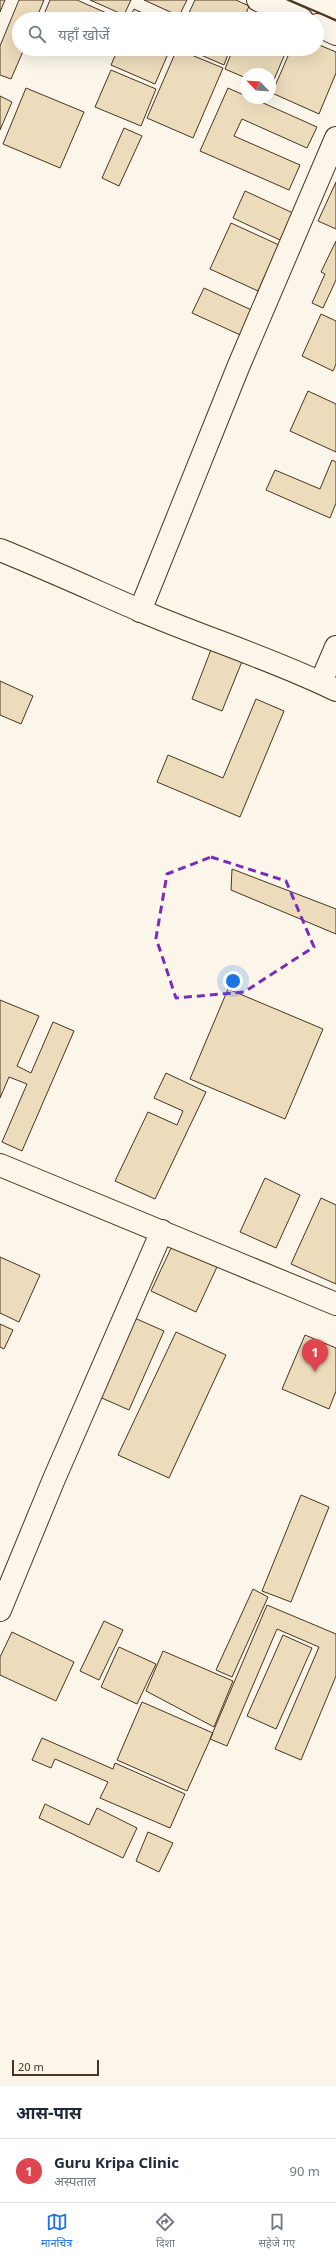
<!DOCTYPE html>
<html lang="hi">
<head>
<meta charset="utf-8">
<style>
  body { margin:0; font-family:"Noto Sans","Noto Sans Devanagari",sans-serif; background:#f6f6f7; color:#1f2937 }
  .compass { position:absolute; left:240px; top:68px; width:36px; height:36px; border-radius:50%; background:#fff; box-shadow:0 4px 16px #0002; rotate:295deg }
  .scale { position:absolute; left:12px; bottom:10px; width:87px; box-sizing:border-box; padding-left:4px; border:2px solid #4a3520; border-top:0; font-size:11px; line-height:14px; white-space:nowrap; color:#4a3520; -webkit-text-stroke:3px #fbf6e9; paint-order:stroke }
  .you { position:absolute; left:233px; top:981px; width:14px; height:14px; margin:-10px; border:3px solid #fff; border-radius:50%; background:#1a73e8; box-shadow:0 0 0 6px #1a73e833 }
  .badge { display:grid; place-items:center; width:26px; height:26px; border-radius:50%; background:#1a73e8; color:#fff; font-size:13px; font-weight:700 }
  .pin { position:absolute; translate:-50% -33px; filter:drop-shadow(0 1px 2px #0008) }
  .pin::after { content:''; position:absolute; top:21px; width:14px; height:12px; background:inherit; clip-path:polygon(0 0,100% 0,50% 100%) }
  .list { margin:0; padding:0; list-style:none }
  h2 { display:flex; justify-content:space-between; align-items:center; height:52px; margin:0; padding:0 16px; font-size:17px }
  h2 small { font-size:13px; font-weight:400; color:#747a83 }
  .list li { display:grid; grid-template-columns:26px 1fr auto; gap:12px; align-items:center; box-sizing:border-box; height:64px; padding:0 16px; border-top:1px solid #e0e1e3 }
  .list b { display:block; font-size:15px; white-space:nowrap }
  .list p { margin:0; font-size:13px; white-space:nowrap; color:#747a83 }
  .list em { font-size:13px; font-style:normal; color:#747a83 }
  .icon { flex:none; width:22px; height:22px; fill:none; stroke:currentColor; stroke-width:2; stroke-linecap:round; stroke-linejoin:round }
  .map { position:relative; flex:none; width:336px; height:2086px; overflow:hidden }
  .search { position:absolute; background:#fff; box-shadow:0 4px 16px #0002; left:12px; right:12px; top:12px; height:44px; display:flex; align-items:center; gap:10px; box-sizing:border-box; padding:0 14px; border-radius:22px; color:#747a83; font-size:15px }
  .sheet { height:116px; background:#fff }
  nav { display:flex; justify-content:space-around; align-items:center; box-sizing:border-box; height:56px; border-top:1px solid #e0e1e3; background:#fff; font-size:11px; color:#747a83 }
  nav a { display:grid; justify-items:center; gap:2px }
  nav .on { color:#1a73e8 }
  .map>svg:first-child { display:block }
</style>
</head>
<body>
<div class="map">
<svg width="336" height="2086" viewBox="0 0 336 2086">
  <rect width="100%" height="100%" fill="#fbf6e9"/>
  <!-- building -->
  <path fill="#ecdcbc" stroke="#4a3520" d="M0,0H5L0,12Z
    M19,0H44L36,19H19V49H24L11,79L0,75V46Z
    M50,0H77L120,19H42Z
    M90,0H131L124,15Z
    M144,0H187L179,16Z
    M195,0H236L249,6L244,19H186Z
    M134,9L156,19H129Z
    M248,15L256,19H247Z
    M317,44L336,52V73L319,114L272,93L291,49H317Z
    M118,49H151L167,56L155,84L111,65Z
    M177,49L223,68L193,138L147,118Z
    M187,49H230L224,65Z
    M233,49H287L270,89V74H246V78L225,69Z
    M111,70L156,89L141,126L95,107Z
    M26,88L84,112L60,168L3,144Z
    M228,88L246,96V98H252L317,127L307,148L242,119L234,136L300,165L289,190L200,151Z
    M0,96L12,102L0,130Z
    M124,128L142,136L119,186L102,178Z
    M336,182V229L318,221Z
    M245,191L293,213L280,240L233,218Z
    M231,223L279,245L258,291L210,269Z
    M336,241V280L323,308L312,303L325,274L321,272Z
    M204,288L258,313L247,338L192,313Z
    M321,314L336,321V364L333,371L302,356Z
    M308,391L336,404V452L290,431Z
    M332,460L336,462V503L330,518L266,490L275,470L320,489Z
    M212,647L243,659L222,711L192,699Z
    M0,681L33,696L21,724L0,715Z
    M256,699L284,711L240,817L157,782L168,755L223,778Z
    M232,869L336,909V934L231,890Z
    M228,989L323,1029L285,1119L190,1079Z
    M0,1000L39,1016L17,1066L31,1073L53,1022L74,1031L22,1151L2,1142L27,1084L9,1077L0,1098Z
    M166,1073L206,1092L155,1199L115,1181L148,1112L177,1125L183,1111L154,1098Z
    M265,1178L300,1195L276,1248L240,1232Z
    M321,1198L336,1205V1284L291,1264Z
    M172,1246L217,1267L196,1312L151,1291Z
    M0,1257L40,1275L19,1322L0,1313Z
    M130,1316L164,1331L129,1410L95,1395Z
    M0,1324L13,1330L4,1349L0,1347Z
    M176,1332L226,1355L169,1478L118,1455Z
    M305,1335L336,1348V1391L329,1409L282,1389Z
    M301,1495L329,1507L291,1602L262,1591Z
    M253,1589L268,1597L232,1677L216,1670Z
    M267,1605L336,1634V1676L301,1760L275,1749L319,1647L277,1629L227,1746L210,1739Z
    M104,1621L123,1630L99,1680L80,1671Z
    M12,1632L74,1662L56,1701L0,1675V1657Z
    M283,1635L312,1648L276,1729L247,1716Z
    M119,1647L156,1664L137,1704L101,1687Z
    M163,1651L233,1681L214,1727L146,1691Z
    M142,1702L213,1733L187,1791L117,1760Z
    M42,1738L113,1769L115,1763L185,1794L170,1828L100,1798L108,1782L55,1759L51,1768L32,1760Z
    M45,1804L89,1825L97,1808L137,1828L123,1858L39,1818Z
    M148,1832L173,1843L159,1872L136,1861Z"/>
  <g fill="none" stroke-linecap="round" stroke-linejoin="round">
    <!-- street casing -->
    <g stroke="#4a3520" stroke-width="24">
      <path id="street" d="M258,0L302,19
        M317,25L336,34
        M0,550C47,569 93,590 139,610C204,638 273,659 336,690
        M140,611L239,365L336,138
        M321,682L336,647
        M0,1165L336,1304
        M0,1610L54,1479L162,1231"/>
    </g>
    <!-- street -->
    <use href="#street" stroke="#fbf6e9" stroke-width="22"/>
    <!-- wall -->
    <path stroke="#4a3520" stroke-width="2" d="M289,0L336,20"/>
  </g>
  <!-- marked area -->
  <path fill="none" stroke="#7b2cbf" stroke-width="3" stroke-dasharray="8 5" stroke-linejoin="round" d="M211,857L286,881L314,947L244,992L176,998L156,938L167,874Z"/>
</svg>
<svg class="compass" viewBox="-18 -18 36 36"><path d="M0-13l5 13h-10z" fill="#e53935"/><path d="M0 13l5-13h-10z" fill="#747a83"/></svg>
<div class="scale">20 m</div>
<div class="you"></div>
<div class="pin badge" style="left:315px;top:1372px;background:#e0444e">1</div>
<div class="search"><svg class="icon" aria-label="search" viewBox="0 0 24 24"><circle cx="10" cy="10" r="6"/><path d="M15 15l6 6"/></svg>यहाँ खोजें</div>
</div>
<section class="sheet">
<h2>आस-पास<small></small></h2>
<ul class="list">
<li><span class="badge" style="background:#e0444e">1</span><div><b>Guru Kripa Clinic</b><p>अस्पताल</p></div><em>90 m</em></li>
</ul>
</section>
<nav>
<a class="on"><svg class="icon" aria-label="map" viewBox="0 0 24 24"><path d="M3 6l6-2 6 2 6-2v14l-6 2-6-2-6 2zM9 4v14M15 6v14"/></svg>मानचित्र</a>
<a><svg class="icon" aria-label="directions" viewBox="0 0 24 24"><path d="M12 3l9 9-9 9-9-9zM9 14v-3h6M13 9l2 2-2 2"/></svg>दिशा</a>
<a><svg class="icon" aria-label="saved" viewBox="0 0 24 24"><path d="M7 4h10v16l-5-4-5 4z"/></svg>सहेजे गए</a>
</nav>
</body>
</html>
